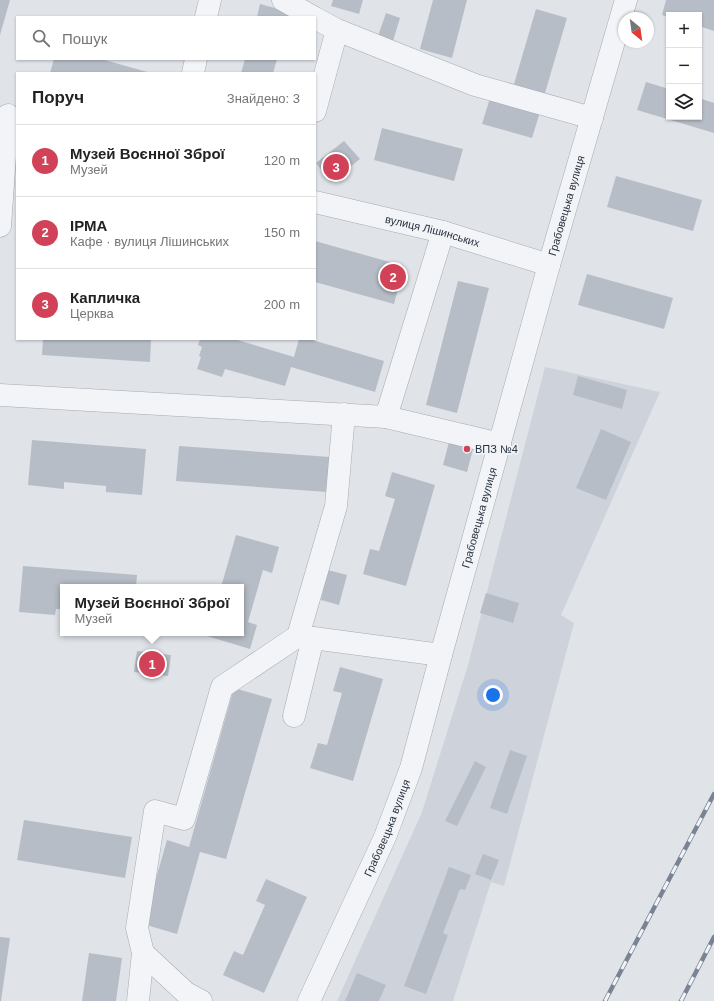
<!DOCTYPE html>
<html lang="uk">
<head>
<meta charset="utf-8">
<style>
  body { margin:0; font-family:Helvetica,sans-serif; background:#f6f6f6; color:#222 }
  .controls { position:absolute; right:12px; top:12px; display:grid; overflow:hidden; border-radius:0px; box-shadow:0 1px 3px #0004 }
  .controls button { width:36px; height:36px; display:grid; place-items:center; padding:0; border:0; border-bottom:1px solid #e0e0e0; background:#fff; color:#222; font:20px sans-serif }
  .compass { position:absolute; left:618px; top:12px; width:36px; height:36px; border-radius:50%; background:#fff; box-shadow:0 1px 3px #0004; rotate:151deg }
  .you { position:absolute; left:493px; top:695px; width:14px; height:14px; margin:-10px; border:3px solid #fff; border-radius:50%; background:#1a73e8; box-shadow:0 0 0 6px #1a73e833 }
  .badge { display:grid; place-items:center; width:26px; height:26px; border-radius:50%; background:#d14258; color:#fff; font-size:13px; font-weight:700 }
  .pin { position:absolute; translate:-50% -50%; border:2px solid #fff; box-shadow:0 1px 4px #0006 }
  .popup { position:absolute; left:60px; top:584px; width:184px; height:52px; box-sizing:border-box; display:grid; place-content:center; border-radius:0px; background:#fff; filter:drop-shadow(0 1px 3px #0005); font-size:13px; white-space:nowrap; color:#767676 }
  .popup b { font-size:15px; color:#222 }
  .popup::after { content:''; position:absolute; left:50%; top:100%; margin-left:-8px; border:8px solid transparent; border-top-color:#fff }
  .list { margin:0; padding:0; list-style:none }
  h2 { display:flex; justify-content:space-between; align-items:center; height:52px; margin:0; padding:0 16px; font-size:17px }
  h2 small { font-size:13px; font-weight:400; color:#767676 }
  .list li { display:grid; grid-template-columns:26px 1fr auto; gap:12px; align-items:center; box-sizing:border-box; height:72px; padding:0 16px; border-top:1px solid #e0e0e0 }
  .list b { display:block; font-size:15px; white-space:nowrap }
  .list p { margin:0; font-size:13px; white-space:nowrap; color:#767676 }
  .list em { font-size:13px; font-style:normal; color:#767676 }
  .icon { flex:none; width:22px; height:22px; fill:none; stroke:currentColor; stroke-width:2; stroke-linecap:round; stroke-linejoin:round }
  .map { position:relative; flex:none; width:714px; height:1001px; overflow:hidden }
  .search { position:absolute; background:#fff; box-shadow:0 1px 3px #0004; left:16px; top:16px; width:300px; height:44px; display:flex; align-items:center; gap:10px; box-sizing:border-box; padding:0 14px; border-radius:0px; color:#767676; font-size:15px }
  .panel { position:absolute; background:#fff; box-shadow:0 1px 3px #0004; left:16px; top:72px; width:300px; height:268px; border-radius:0px }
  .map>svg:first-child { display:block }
</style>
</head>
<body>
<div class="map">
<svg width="714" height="1001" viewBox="0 0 714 1001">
  <rect width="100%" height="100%" fill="#e0e4e9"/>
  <!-- built -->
  <path fill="#ced3db" d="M545,367L660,392L561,615L574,623L504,886L491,882L453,1001H337L422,812L468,665Z"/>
  <!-- building -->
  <path fill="#b7bdc6" d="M0,0H10L0,35Z
    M333,0H363L359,14L331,6Z
    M433,0H467L452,58L420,49Z
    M666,0H714V31L699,26V15H669V17L662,15Z
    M260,4L290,12L289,17H257Z
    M536,9L567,18L545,93L514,84Z
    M386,13L400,18L393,41L378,36Z
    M54,59H101L151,73H50Z
    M245,59H277L273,73H241Z
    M646,82L669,89V117H699V98L714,103V133L637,110Z
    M490,98L540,112L532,138L482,124Z
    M382,128L463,149L454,181L374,160Z
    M344,141L360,159L331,182L316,163Z
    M616,176L702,200L693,231L607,207Z
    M315,241L404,266L394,304L315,282Z
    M587,274L673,298L664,329L578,305Z
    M458,281L489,288L457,413L426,405Z
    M43,339H151L150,362L42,355Z
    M200,339H234L294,357L299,339H309L384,361L375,392L291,367L285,386L225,369L222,377L197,369L201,357L199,356L202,347L198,345Z
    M578,376L627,390L622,409L573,395Z
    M601,429L631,442L606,500L576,488Z
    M450,438L474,445L467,472L443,465Z
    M32,440L146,449L142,495L106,492V486L64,482V489L28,485Z
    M179,446L330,457L327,492L176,481Z
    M392,472L435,485L406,586L363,574L370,549L379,551L395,499L385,496Z
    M236,535L279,547L272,573L263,570L248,622L257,625L250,649L207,636L208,633H241V587H221Z
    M23,566L137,575L136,587H63V609H56L55,615L19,612Z
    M328,570L347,575L339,605L321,600Z
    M486,593L519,603L513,623L480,613Z
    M137,651L171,655L168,676L134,672Z
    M340,667L383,679L353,781L310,768L318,743L327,745L342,693L333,691Z
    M234,688L272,699L226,859L200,852L177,934L143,924L167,840L189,847Z
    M510,750L527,756L507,814L490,808Z
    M475,761L486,767L457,826L445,821Z
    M24,820L132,837L125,878L17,860Z
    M483,854L499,860L491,880L475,874Z
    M449,867L471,875L465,890L460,889L443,933L448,935L426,994L404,986Z
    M266,879L307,897L264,993L223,975L234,951L243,955L265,905L256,901Z
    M0,937L10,938L1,1001H0Z
    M89,953L122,958L116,1001H82Z
    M357,973L386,985L379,1001H345Z"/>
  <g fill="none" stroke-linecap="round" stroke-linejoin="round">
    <!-- minor casing -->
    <g stroke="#a5abb3" stroke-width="23">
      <g id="minor">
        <path d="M283,0L313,17"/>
        <path d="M206,17L210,0"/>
        <path d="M315,18L337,30L475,85L592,118"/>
        <path d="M193,73L196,59"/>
        <path d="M315,111L337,30"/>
        <path id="s1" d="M315,202L443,232L549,265"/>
        <path d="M0,226L8,115"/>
        <path d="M0,395L386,417L500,444"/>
        <path d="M386,417L443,232"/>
        <path d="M298,636L441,655"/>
        <path d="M294,716L313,638"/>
        <path d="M143,953L186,993L201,1001"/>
        <path d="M138,1001L143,953L137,928L155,811L184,819L222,687L298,636L336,506L344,414"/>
        <path id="s2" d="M309,1001L385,837L411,768L441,655L549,265L626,0"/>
      </g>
    </g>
    <!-- minor -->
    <use href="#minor" stroke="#f3f4f7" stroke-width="22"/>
    <!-- rail casing -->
    <g stroke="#798393" stroke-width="4.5">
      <path id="rail" d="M605,1001L714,794
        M681,1001L714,937"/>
    </g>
    <!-- rail -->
    <use href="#rail" stroke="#f0f3f7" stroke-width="3" stroke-dasharray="9" stroke-linecap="butt"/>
  </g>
  <!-- markers -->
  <circle fill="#d14258" stroke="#f0f3f7" stroke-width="1.5" cx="467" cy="449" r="4"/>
  <g text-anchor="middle" stroke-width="3.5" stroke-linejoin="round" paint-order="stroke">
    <!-- street labels -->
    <g font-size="11" fill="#283141" stroke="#f0f3f7">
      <text dy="4" stroke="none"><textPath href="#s2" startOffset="838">Грабовецька вулиця</textPath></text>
      <text dy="4" stroke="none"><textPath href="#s1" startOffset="121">вулиця Лішинських</textPath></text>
      <text dy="4" stroke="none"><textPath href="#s2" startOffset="514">Грабовецька вулиця</textPath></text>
      <text dy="4" stroke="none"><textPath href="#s2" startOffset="190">Грабовецька вулиця</textPath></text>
    </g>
    <!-- poi labels -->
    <g font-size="11" fill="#283141" stroke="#f0f3f7" text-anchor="start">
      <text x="475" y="453">ВПЗ №4</text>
    </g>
  </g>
</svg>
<div class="controls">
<button>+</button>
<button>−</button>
<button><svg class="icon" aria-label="layers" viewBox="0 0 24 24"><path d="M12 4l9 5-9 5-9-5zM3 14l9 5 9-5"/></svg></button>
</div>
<svg class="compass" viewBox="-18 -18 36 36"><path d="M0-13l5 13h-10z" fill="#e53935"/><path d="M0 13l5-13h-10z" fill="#767676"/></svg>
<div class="you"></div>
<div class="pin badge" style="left:152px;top:664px">1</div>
<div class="popup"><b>Музей Воєнної Зброї</b>Музей</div>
<div class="pin badge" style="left:393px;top:277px">2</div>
<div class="pin badge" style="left:336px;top:167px">3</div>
<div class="search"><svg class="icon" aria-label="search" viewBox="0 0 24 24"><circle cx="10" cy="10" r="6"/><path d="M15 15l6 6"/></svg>Пошук</div>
<section class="panel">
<h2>Поруч<small>Знайдено: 3</small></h2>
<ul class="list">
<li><span class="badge">1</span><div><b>Музей Воєнної Зброї</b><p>Музей</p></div><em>120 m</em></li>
<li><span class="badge">2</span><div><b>ІРМА</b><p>Кафе · вулиця Лішинських</p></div><em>150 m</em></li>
<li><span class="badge">3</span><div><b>Капличка</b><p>Церква</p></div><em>200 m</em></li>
</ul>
</section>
</div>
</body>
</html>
